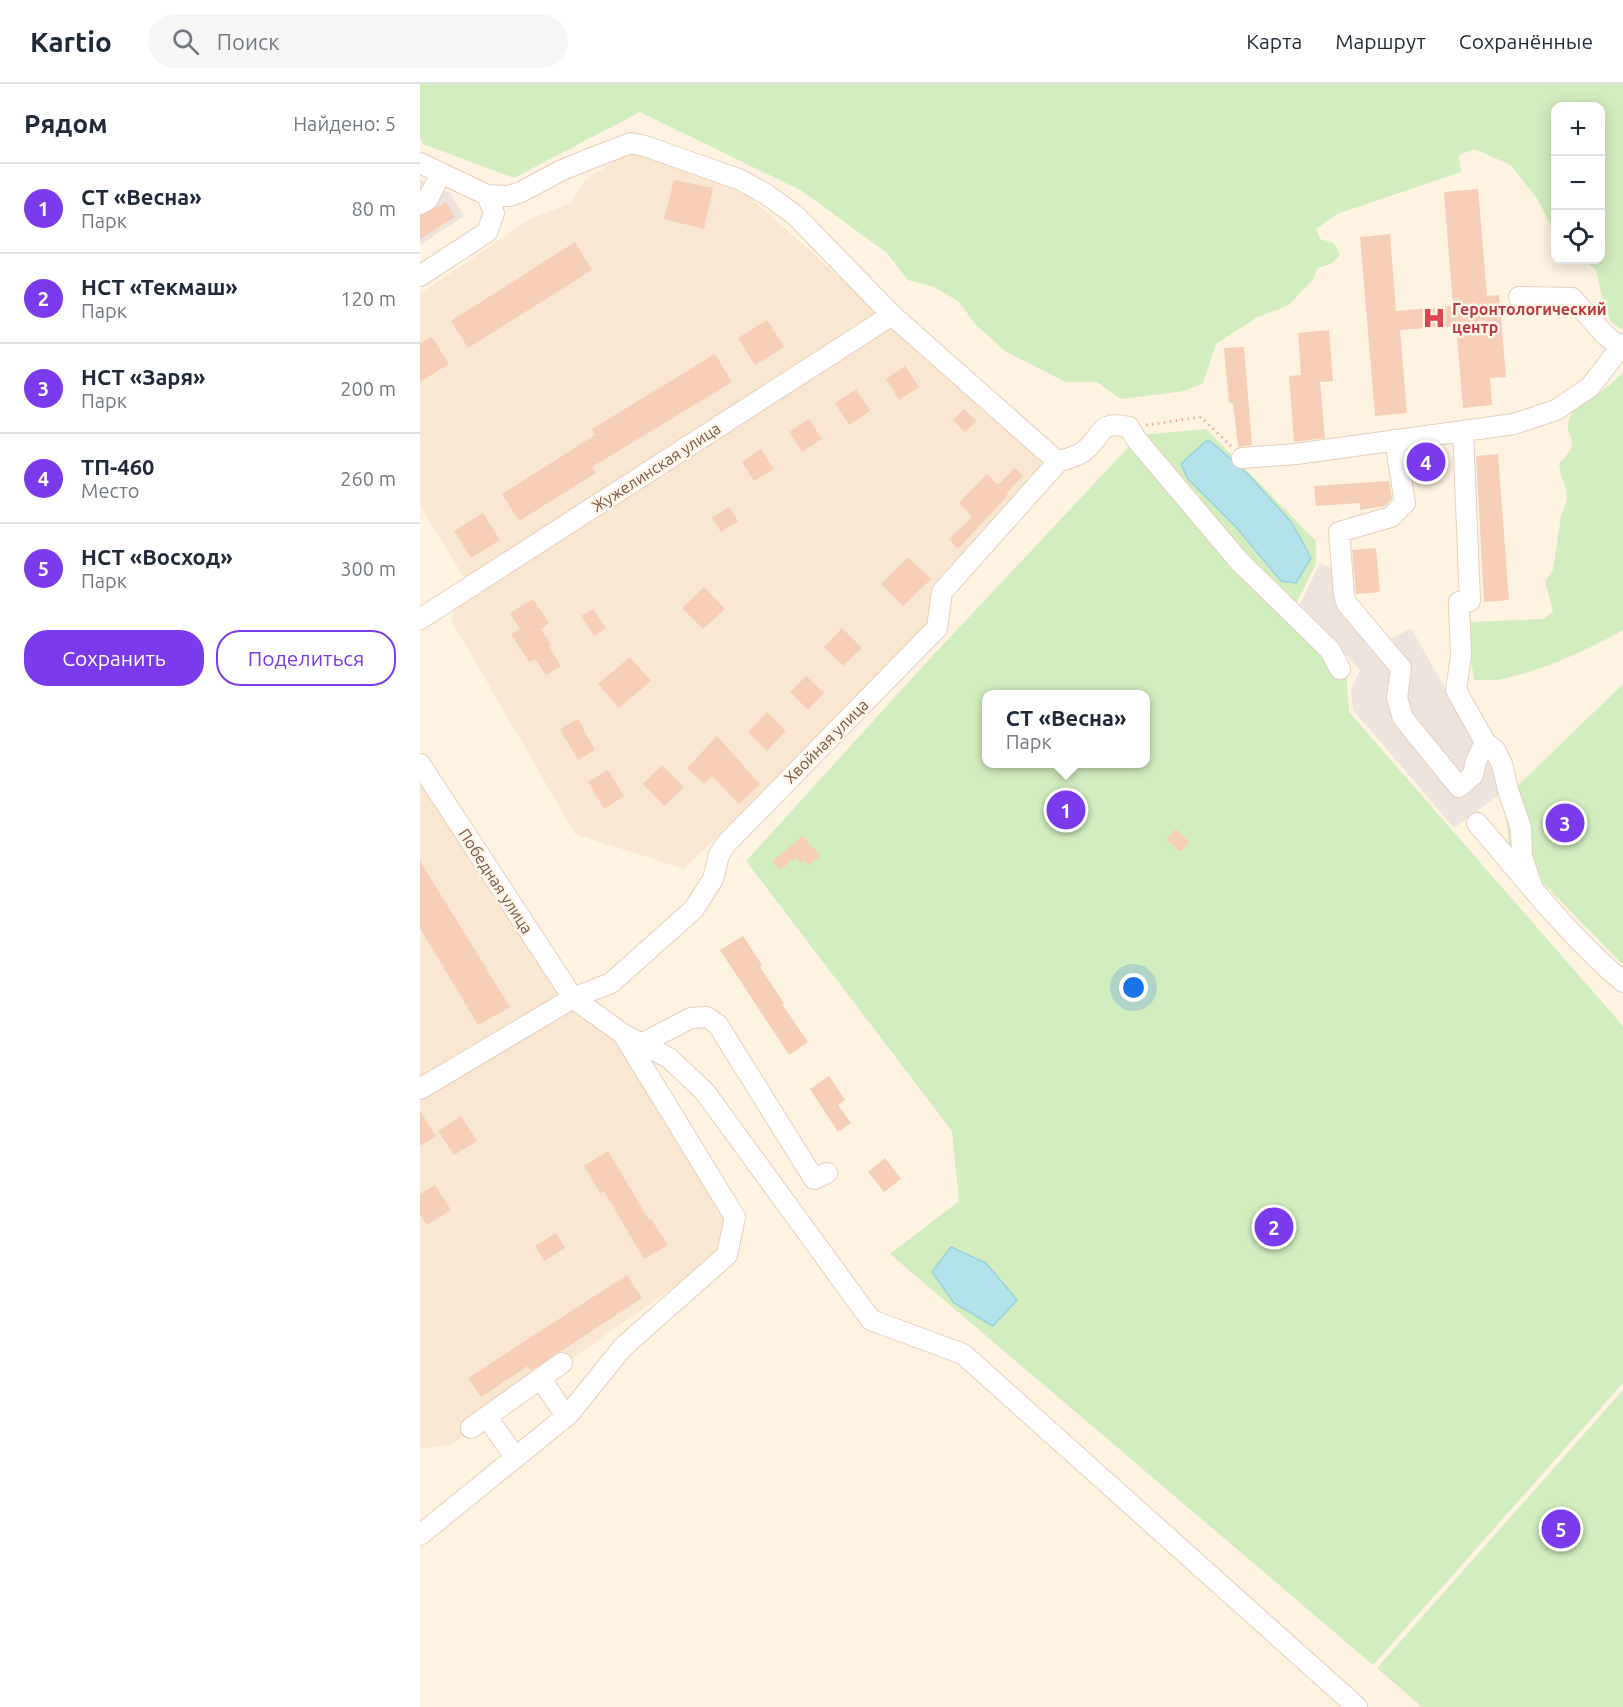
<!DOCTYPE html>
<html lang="ru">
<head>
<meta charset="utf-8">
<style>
  body { margin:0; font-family:Ubuntu,sans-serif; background:#f6f6f7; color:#1f2937 }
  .controls { position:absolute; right:18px; top:18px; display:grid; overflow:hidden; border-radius:12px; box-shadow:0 3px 15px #0003 }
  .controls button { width:54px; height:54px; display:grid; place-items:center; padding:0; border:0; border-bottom:2px solid #e0e1e3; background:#fff; color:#1f2937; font:30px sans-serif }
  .you { position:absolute; left:714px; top:904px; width:21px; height:21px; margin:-15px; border:4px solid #fff; border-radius:50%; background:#1a73e8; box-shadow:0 0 0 9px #1a73e833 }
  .badge { display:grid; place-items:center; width:39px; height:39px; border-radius:50%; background:#7c3aed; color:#fff; font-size:20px; font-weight:700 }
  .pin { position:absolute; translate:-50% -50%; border:3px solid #fff; box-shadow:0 2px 6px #0006 }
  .popup { position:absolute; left:562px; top:606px; width:168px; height:78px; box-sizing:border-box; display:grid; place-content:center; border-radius:12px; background:#fff; filter:drop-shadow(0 2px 4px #0005); font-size:20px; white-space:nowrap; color:#747a83 }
  .popup b { font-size:22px; color:#1f2937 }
  .popup::after { content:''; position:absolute; left:50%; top:100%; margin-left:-12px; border:12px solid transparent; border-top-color:#fff }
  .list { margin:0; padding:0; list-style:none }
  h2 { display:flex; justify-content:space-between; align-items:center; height:78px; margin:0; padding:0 24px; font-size:26px }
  h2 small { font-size:20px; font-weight:400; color:#747a83 }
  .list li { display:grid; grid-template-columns:39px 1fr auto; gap:18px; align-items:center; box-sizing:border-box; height:90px; padding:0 24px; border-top:2px solid #e0e1e3 }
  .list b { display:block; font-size:22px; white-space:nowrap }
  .list p { margin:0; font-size:20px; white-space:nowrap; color:#747a83 }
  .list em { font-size:20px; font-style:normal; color:#747a83 }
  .actions { display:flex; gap:12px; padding:18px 24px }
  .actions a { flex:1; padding:14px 0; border:2px solid #7c3aed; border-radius:24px; text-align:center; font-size:21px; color:#7c3aed }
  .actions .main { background:#7c3aed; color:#fff }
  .icon { flex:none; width:33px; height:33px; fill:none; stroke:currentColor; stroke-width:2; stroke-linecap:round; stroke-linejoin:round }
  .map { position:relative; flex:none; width:1203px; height:1623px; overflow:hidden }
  header { display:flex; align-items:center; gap:36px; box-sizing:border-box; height:84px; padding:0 30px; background:#fff; border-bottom:2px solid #e0e1e3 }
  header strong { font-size:28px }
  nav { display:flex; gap:33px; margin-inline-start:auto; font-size:21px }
  .search { width:420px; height:54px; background:#f6f6f7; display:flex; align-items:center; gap:15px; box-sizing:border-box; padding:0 21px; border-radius:33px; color:#747a83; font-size:22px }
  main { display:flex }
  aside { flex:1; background:#fff }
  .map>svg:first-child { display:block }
</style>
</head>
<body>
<header>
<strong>Kartio</strong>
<div class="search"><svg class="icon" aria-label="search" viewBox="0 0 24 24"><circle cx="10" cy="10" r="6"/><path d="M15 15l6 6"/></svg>Поиск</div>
<nav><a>Карта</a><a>Маршрут</a><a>Сохранённые</a></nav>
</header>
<main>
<aside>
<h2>Рядом<small>Найдено: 5</small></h2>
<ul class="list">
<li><span class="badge">1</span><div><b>СТ «Весна»</b><p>Парк</p></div><em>80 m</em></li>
<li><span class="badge">2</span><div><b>НСТ «Текмаш»</b><p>Парк</p></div><em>120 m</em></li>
<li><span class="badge">3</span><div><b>НСТ «Заря»</b><p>Парк</p></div><em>200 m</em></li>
<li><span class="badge">4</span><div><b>ТП-460</b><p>Место</p></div><em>260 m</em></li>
<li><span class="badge">5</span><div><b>НСТ «Восход»</b><p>Парк</p></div><em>300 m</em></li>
</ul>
<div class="actions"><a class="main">Сохранить</a><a>Поделиться</a></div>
</aside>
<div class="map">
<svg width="1203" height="1623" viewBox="0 0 1203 1623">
  <rect width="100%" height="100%" fill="#fef3e1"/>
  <!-- residential -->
  <path fill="#f9e7d1" d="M211,66L315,100L627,378L516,506L511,542L264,785L155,750L31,536L46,496L0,423V210L111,134L151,119L164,97Z
    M0,699L149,925L201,961L307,1139L299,1171L32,1360L0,1365Z"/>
  <!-- industrial -->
  <path fill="#ede4dd" d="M0,95L14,106L30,108L44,132L0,161Z
    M900,479L920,488L917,501L968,557L991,544L1058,662L1082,691L1083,708L1034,744L933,626L931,606L940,586L880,520Z"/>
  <!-- green -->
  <path fill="#d2edbe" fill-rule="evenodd" d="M0,0H1203V246L1191,238L1182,213L1176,186L1165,176H1180V22H1136L1135,150L1118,116L1091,81L1054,65L1039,71L1041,88L917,130L896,145L900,155L914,159L920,171L911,180L897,184L894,194L869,221L836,234L796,260L783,299L764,307L701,315L677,298H645L585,267L555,240L539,218L514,203L488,196L467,169L382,107L220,28L94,94L3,60L0,52Z
    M1203,288V546C1169,566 1121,587 1082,595C1073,597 1063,596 1054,596L1050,569L1051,538L1123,535L1133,528L1125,497L1133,486L1141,432L1147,416L1146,404L1141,392L1139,379C1166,355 1141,354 1150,333C1154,323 1166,318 1174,312C1184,306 1195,297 1203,288Z
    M786,345L896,457V480L875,521L926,582L929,628L1203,942V1299L953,1581L470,1170L539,1117L532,1047L326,777L505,580L716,355L721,351ZM566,610H726V680H566Z
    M1203,600V881L1089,764L1084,715Z
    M1203,1306V1623H1002L957,1584Z"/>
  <!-- water -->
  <path fill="#b3e3ea" stroke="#99d3dd" stroke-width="1.5" d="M786,357H790L827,389L872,439L891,474L876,499L861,497L816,443L768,395L761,380Z
    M531,1163L566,1179L597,1216L573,1242L534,1219L512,1188Z"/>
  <!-- building -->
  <path fill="#f7cfb6" d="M254,96L293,104L284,145L244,135Z
    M1058,105L1067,212L1079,211L1086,293L1070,294L1072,321L1043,324L1036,242L980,246L987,329L955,332L940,153L970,150L976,227L1033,222L1024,108Z
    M26,118L35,133L0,155V132Z
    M155,158L172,186L48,264L31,237Z
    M347,236L364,263L335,281L318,254Z
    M909,246L913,297L900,298L905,354L874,358L869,292L881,291L878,249Z
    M12,253L29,280L0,298V260Z
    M824,263L832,361L818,363L813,319H809L804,264Z
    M295,270L312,298L172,383L176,389L99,437L82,410L175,351L172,345Z
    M485,282L499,303L479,316L466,295Z
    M436,305L450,327L429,341L415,319Z
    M544,325L556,337L545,348L533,336Z
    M389,335L402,355L382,368L369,348Z
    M341,365L354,385L334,397L322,378Z
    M1016,370L1017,383L997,385L996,372Z
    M1078,370L1089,516L1064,518L1056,372Z
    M595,384L603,392L586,409L588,411L538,465L529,455L552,433L539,419L567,390L578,401Z
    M969,397L972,415L965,422L940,426V419L896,422L894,402Z
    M309,423L318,437L301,448L292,434Z
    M63,429L80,456L51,474L34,447Z
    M956,464L960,508L936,510L932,466Z
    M488,473L511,495L483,522L461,500Z
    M284,503L305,525L283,545L262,524Z
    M113,515L129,539L121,545L131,561L129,562L141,582L126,591L115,575L109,578L91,550L100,545L90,529Z
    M173,525L186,544L174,552L161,532Z
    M422,544L442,564L423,582L404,563Z
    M210,573L231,597L199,624L178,600Z
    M386,592L404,609L388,626L370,608Z
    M347,628L366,647L347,667L328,648Z
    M158,635L175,666L158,676L140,645Z
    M297,652L340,700L319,720L292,692L284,700L267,684Z
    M242,681L264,703L244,722L223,700Z
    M188,686L204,712L184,725L168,698Z
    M756,745L769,758L760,768L746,755Z
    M383,752L400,772L388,782L384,776L380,779L376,773L360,786L352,777Z
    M0,777L90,923L58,941L0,844Z
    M323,852L342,881L340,883L364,919L362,920L388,958L369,971L300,866Z
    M409,992L425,1016L418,1021L431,1039L418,1048L390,1005Z
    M0,1027L16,1052L0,1062Z
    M41,1032L57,1057L34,1071L18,1047Z
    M188,1067L229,1136L231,1135L248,1161L224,1175L184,1107L180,1109L164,1082Z
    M465,1074L481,1095L464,1108L448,1088Z
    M15,1101L31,1126L7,1141L0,1130V1110Z
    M136,1149L145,1164L124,1177L115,1162Z
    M207,1191L222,1214L111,1287L108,1282L61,1313L48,1294Z"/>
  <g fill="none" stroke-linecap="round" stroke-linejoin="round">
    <!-- minor casing -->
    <g stroke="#e6d0be" stroke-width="22">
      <path id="minor" d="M0,79L67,111L74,129L67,148L0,192
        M67,111L89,112L101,108L142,86L177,72L211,59L225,62L321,96L346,110L375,131L472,231L638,378
        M0,120L8,115L21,89
        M1099,213L1152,214L1186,252L1200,263
        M1043,347L1050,517L1039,518L1041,572L1036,606L1065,658
        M975,356L985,419L971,433L919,448L924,511L927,520L981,584L977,614L983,634L1039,703L1053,691L1056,677L1065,658L1075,666L1082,680L1088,706L1101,744L1102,773L1112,802
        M822,374L876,370L1094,340L1136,326L1170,303L1203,260
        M0,535L472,231
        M0,680L153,914L203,950L315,1133L307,1171L203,1263L149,1330L0,1451
        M1057,739C1104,794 1148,851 1203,898
        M203,950L249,974L285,1008L451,1236L543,1270L937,1623
        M221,960L271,934L287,933L298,941L394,1095L407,1089
        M0,1005L153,914L191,899L274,825L293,795L299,771L305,761L517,544L522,508L638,378C645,375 655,373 661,369C684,355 675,335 709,343L716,355L819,477L910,566L920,585
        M121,1295L146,1332
        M67,1333L95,1373
        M51,1344L142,1279"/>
    </g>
    <!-- path -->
    <path stroke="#dcb299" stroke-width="3" stroke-dasharray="1.5 4.5" stroke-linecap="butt" d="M726,341L781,333L811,362"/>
    <!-- minor -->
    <use href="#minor" stroke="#fff" stroke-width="20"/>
  </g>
  <!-- icons -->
  <defs>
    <g id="hospital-bare" transform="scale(1.8)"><path d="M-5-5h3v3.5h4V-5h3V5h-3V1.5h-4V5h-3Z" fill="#e0444e" stroke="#fff6e9" stroke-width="2.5" paint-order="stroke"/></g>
  </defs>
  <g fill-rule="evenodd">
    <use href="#hospital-bare" x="1014" y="234"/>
  </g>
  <g text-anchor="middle" stroke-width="5" stroke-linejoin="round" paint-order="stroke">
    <!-- health labels -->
    <g font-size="16" font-weight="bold" fill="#be3a42" stroke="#fff6e9" text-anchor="start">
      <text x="1032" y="231">Геронтологический<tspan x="1032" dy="18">центр</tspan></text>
    </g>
    <!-- street labels -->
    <g font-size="16" fill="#785745" stroke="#fff6e9">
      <text transform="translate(236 383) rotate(-33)" y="6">Жужелинская улица</text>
      <text transform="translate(406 657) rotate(-45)" y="6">Хвойная улица</text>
      <text transform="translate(76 797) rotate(57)" y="6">Победная улица</text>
    </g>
  </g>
</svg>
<div class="controls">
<button>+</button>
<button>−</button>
<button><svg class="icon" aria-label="locate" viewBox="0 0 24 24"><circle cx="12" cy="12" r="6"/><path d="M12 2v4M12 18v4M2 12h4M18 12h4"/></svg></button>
</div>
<div class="you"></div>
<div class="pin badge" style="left:646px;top:726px">1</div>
<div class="popup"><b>СТ «Весна»</b>Парк</div>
<div class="pin badge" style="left:854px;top:1143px">2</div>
<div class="pin badge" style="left:1145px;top:739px">3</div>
<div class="pin badge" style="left:1006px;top:378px">4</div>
<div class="pin badge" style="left:1141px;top:1445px">5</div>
</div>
</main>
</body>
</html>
